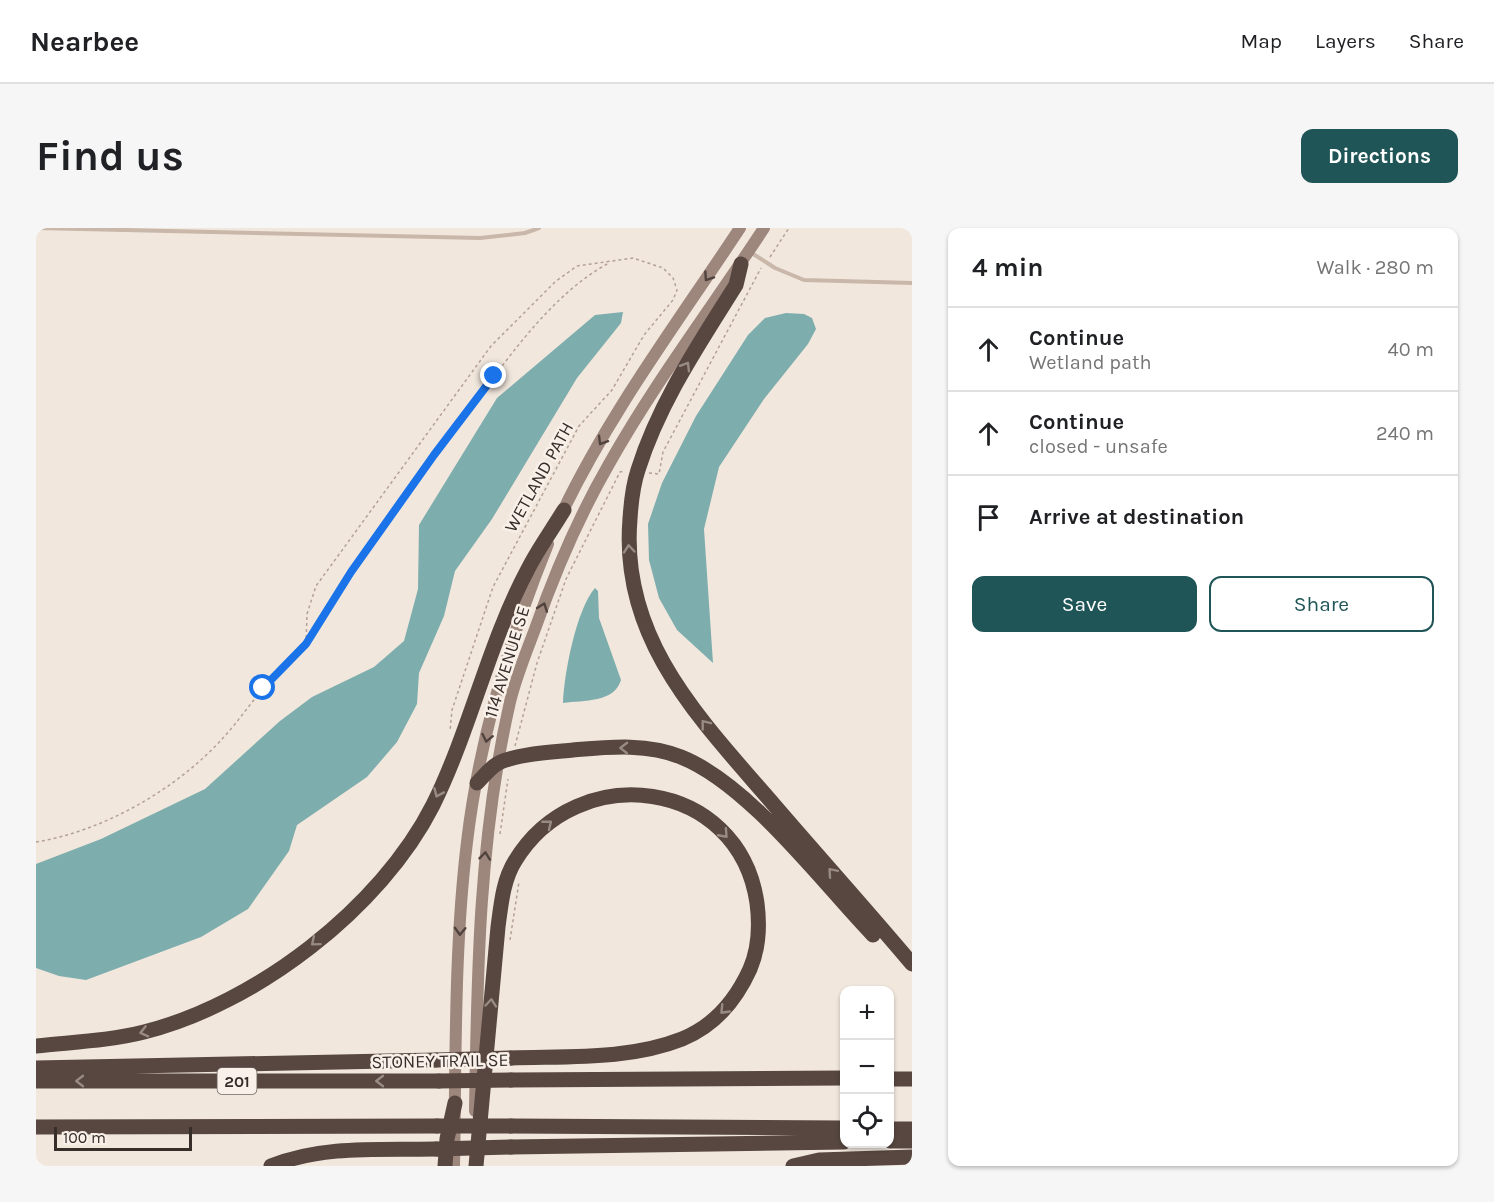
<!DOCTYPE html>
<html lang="en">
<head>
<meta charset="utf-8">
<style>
  body { margin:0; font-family:Karla,sans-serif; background:#f6f6f6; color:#202124 }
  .controls { position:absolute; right:18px; bottom:18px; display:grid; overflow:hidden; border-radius:12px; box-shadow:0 2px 4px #0004 }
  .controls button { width:54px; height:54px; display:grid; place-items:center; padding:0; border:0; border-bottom:2px solid #e0e0e0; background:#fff; color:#202124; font:30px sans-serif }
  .scale { position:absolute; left:18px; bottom:15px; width:138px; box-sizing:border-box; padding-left:6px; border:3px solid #372d29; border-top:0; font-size:16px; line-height:21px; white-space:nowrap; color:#372d29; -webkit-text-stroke:4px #f9f1e9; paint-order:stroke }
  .stop { position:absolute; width:18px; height:18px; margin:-14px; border:4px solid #1a73e8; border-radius:50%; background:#fff }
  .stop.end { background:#1a73e8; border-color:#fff; box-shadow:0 2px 6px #0008 }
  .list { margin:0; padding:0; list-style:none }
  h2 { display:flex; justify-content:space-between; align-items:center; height:78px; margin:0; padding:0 24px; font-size:26px }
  h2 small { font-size:20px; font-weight:400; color:#757577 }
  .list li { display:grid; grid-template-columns:39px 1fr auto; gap:18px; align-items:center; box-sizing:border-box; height:84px; padding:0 24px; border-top:2px solid #e0e0e0 }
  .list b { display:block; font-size:22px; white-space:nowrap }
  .list p { margin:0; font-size:20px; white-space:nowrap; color:#757577 }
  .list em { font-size:20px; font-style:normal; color:#757577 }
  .actions { display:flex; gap:12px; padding:18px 24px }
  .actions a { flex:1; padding:14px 0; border:2px solid #205557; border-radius:12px; text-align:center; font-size:21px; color:#205557 }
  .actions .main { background:#205557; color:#fff }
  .icon { flex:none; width:33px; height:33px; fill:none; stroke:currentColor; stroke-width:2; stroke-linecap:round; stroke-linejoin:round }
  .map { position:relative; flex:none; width:876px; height:938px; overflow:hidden; border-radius:12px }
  header { display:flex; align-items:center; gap:36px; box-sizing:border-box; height:84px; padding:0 30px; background:#fff; border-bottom:2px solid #e0e0e0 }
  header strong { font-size:28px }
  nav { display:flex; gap:33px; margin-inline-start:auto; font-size:21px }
  .intro { display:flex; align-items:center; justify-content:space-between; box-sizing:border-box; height:144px; padding:0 36px }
  h1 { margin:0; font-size:42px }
  .button { padding:15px 27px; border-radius:12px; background:#205557; color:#fff; font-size:21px; font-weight:700 }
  main { display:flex; gap:36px; padding:0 36px }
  aside { flex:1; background:#fff; border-radius:12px; box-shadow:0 2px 4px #0004 }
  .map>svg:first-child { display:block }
</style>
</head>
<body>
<header>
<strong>Nearbee</strong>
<nav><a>Map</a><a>Layers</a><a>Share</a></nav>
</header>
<div class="intro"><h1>Find us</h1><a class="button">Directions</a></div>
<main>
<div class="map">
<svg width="876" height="938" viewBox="0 0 876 938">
  <rect width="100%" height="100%" fill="#f1e7dd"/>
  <!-- water -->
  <path fill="#7dadad" d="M587,84L585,95L541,150L456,291L419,343L408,388L383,445L381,476L361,514L331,549L261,597L253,623L212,681L165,709L50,752L23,748L0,740V636L65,611L169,561L244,493L276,469L338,439L368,413L382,361L383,297L461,170L559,87Z
    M750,85L768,86L776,90L780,101L772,116L728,171L683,239L668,301L677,435L641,402L623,370L613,332L612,296L626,255L660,188L712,107L729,90Z
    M559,360L562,363L563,390L585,452C578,475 548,472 527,475C528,446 540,382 559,360Z"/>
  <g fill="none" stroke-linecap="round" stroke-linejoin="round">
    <!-- path -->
    <path stroke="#b5a193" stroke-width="1.5" stroke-dasharray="3 3" stroke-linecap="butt" d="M734,29L753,0
      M613,245L623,246L627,224L725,40
      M270,416L271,386L280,358L455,118L520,53L541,38L597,30L627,40L637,50L641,62L637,72L608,107L576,162L543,198L457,359L416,482L414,503
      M479,518L501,435L530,351L584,244L588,243
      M464,606L472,551
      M0,614C68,603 141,561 187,510C201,495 213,477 227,461C241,445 258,431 270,415C288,392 300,365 316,342C359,282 402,222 447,163C482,117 521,63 573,35
      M474,712L483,654"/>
    <!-- lane -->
    <path stroke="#c9b7a9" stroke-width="4" d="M0,0L444,10L489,5L503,0
      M714,24L739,40L768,52L876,55"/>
    <!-- secondary -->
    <path stroke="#9d867b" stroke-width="12" d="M524,289C572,187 642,94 704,0
      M439,883C441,745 443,609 474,474C480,449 490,425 499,401C519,344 543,288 573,236C619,154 677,78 728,0
      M418,938C420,831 418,721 431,614C443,512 473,412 512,316"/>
    <!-- highway -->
    <path stroke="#574740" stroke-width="15" d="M705,36L700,57C663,116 623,175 602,242C597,257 595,275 594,291C584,409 661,488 733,571C780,626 829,680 876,736
      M441,555C447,549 454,540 461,536C477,526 518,524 537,522C573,519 611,515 645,529C713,556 786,654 837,707
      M0,818C36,814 73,813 108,804C220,776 345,680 397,577C435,500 452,416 492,341C502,321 516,302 528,282
      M0,840L400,832
      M854,851H876
      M475,852L808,850
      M0,853H403
      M475,898L808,900
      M0,899L401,898
      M854,901H876
      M854,913H876
      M475,919L808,914
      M235,938C286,917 346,922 400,921
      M409,938L411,911L419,875
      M440,938L462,699C465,677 467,652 479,633C541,530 703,550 721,675C724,698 723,720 714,741C700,772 678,798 646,811C593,832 532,828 475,830
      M757,938L783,932L876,929"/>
    <!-- highway-bridge -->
    <path stroke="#574740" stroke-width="15" d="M400,832L475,830
      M403,853L475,852
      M401,898H475
      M400,921L475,919"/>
  </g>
  <!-- one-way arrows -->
  <defs><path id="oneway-chevron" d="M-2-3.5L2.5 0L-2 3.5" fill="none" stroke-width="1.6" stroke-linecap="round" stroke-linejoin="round" transform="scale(1.5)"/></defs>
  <g stroke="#50433e">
    <use href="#oneway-chevron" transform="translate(672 49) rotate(124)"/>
    <use href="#oneway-chevron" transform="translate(566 213) rotate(121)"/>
    <use href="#oneway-chevron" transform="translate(507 379) rotate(-70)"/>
    <use href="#oneway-chevron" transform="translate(451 510) rotate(102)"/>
    <use href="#oneway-chevron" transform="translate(449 628) rotate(-84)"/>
    <use href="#oneway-chevron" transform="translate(424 703) rotate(92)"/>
  </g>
  <g stroke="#988b84">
    <use href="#oneway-chevron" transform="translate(650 138) rotate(-59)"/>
    <use href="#oneway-chevron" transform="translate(593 321) rotate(-95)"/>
    <use href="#oneway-chevron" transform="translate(669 496) rotate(-128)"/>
    <use href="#oneway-chevron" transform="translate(588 520) rotate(-179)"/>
    <use href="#oneway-chevron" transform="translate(402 565) rotate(114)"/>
    <use href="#oneway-chevron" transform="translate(512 596) rotate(-39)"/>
    <use href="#oneway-chevron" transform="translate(688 606) rotate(48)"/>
    <use href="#oneway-chevron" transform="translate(796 644) rotate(-131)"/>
    <use href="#oneway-chevron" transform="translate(279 714) rotate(140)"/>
    <use href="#oneway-chevron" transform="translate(455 775) rotate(-85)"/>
    <use href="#oneway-chevron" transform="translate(688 782) rotate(134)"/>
    <use href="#oneway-chevron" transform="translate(108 804) rotate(166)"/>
    <use href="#oneway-chevron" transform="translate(44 853) rotate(180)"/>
    <use href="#oneway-chevron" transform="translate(344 853) rotate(180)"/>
  </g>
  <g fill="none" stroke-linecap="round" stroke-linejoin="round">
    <!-- route -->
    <path stroke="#1a73e8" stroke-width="8" d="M227,460L270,416L315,344L398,227L458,148"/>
  </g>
  <g text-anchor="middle" stroke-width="5" stroke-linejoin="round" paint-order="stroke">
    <!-- shield labels -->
    <rect fill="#f9f1e9" stroke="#716863" stroke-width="1.5" x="181.5" y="840" width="39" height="26" rx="4.5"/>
    <g font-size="16" font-weight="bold" fill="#372d29">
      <text x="201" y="859">201</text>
    </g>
    <!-- street labels -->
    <g font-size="18" fill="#372d29" stroke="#f9f1e9">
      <text transform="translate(503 249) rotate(-61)" y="6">WETLAND PATH</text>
      <text transform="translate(471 434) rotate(-73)" y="6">114 AVENUE SE</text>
      <text transform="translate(404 833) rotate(-1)" y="6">STONEY TRAIL SE</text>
    </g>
  </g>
</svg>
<div class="controls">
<button>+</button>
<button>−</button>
<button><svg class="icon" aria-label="locate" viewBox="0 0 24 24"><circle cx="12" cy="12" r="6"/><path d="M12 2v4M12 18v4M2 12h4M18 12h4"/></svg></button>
</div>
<div class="scale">100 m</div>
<div class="stop" style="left:227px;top:460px"></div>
<div class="stop end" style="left:458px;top:148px"></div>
</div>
<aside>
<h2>4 min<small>Walk · 280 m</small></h2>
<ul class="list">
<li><svg class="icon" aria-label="ahead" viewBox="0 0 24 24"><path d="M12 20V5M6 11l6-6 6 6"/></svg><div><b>Continue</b><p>Wetland path</p></div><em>40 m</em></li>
<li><svg class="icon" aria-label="ahead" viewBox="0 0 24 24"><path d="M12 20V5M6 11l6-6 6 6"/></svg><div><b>Continue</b><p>closed - unsafe</p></div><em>240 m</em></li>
<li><svg class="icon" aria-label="arrive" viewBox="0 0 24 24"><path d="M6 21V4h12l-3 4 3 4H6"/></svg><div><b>Arrive at destination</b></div></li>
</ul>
<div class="actions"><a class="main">Save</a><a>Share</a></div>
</aside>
</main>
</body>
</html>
